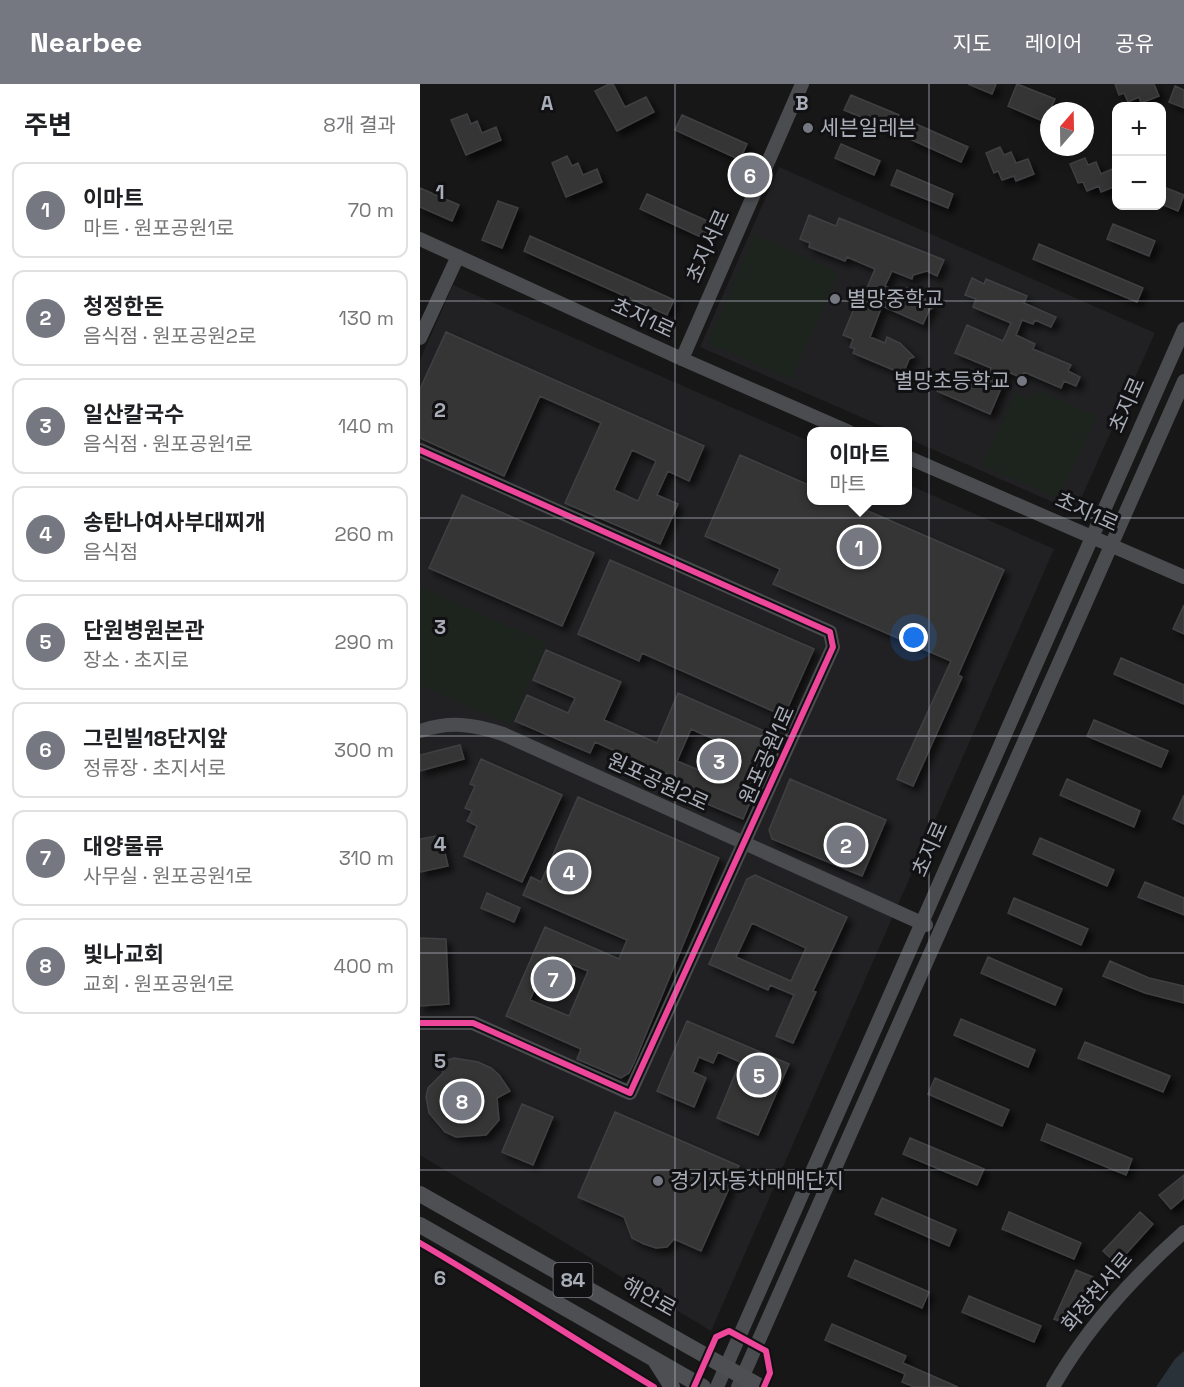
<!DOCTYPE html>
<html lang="ko">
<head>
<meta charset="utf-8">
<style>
  body { margin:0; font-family:"Space Grotesk","Noto Sans KR",sans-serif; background:#f2f2f2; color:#202124 }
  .controls { position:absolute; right:18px; top:18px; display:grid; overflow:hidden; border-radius:12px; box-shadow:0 3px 15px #0003 }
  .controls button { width:54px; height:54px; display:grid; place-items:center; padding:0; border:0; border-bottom:2px solid #e0e0e0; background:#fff; color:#202124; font:30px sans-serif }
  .compass { position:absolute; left:620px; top:18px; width:54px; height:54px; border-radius:50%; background:#fff; box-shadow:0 3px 15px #0003; rotate:20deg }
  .you { position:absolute; left:494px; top:554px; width:21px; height:21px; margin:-15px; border:4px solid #fff; border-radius:50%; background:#1a73e8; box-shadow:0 0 0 9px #1a73e833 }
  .badge { display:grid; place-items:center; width:39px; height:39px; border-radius:50%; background:#757880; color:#fff; font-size:20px; font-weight:700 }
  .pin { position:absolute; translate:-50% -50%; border:3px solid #fff; box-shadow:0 2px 6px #0006 }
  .popup { position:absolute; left:387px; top:343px; width:105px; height:78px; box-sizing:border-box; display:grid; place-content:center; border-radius:12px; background:#fff; filter:drop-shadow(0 2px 4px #0005); font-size:20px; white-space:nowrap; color:#757577 }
  .popup b { font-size:22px; color:#202124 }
  .popup::after { content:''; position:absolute; left:50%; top:100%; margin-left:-12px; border:12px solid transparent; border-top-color:#fff }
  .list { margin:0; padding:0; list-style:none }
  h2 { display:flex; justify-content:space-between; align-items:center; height:78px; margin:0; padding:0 24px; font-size:26px }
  h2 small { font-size:20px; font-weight:400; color:#757577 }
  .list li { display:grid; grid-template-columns:39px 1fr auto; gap:18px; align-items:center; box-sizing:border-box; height:96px; margin:0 12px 12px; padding:0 12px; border:2px solid #e0e0e0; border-radius:12px }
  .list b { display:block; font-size:22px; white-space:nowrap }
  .list p { margin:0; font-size:20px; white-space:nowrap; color:#757577 }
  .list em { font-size:20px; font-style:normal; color:#757577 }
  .map { position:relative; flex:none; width:764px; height:1303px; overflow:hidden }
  header { display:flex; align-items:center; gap:36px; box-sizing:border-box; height:84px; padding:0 30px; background:#757880; color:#fff }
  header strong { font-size:28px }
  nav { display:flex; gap:33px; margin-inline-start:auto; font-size:21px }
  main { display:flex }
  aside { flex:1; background:#fff }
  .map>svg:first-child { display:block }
</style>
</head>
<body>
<header>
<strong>Nearbee</strong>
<nav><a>지도</a><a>레이어</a><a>공유</a></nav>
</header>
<main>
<aside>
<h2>주변<small>8개 결과</small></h2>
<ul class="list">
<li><span class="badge">1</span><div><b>이마트</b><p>마트 · 원포공원1로</p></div><em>70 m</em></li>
<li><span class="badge">2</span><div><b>청정한돈</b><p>음식점 · 원포공원2로</p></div><em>130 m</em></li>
<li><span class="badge">3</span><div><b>일산칼국수</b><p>음식점 · 원포공원1로</p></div><em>140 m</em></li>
<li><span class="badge">4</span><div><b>송탄나여사부대찌개</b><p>음식점</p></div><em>260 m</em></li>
<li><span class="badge">5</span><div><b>단원병원본관</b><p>장소 · 초지로</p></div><em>290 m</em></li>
<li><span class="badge">6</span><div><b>그린빌18단지앞</b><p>정류장 · 초지서로</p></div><em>300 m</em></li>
<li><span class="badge">7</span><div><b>대양물류</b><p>사무실 · 원포공원1로</p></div><em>310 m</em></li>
<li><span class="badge">8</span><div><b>빛나교회</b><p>교회 · 원포공원1로</p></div><em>400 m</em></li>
</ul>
</aside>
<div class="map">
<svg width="764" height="1303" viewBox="0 0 764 1303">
  <defs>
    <filter id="shadow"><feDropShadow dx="5" dy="5" stdDeviation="3" flood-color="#0009"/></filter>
  </defs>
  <rect width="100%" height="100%" fill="#171717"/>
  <!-- built -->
  <path fill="#212123" d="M359,83L735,249L655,428L487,354V348L473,347L280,263Z
    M33,201L391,358V416H487V400L634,465L291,1247L0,1071V276Z"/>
  <!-- green -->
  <path fill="#1d241e" d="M335,151L419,188L371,296L288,259Z
    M616,305L676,332L639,415L562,381L595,309L611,316Z
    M0,503L127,559L91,641L0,601Z"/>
  <!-- water -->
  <path fill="#2a3239" d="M764,1267V1303H736L755,1275Z"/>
  <!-- building -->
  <path fill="#353536" stroke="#3f4043" stroke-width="1.5" fill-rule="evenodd" filter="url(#shadow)" d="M189,0H193L205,23L226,13L234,28L197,47L175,7Z
    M548,0H576L572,10Z
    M597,0L635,15L625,38L588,22Z
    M695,0H734L739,12L721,19L719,13L708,18L704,9L699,11Z
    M755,2L764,6V24L749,18Z
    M431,11L479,31L472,46L424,26Z
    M47,30L51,40L57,37L62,49L76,43L81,56L46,71L31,36Z
    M262,31L327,60L320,76L255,46Z
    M496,40L548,63L541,78L490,55Z
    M421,60L460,77L454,91L415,74Z
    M580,63L584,71L591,68L596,79L608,75L614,90L596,97L594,92L582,96L578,87L574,89L566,69Z
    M147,72L152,82L158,79L163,91L177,85L182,98L146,113L132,79Z
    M665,74L668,81L676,78L681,90L692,85L696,102L681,108L679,102L667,107L663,98L658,99L650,80Z
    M477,86L533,110L528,124L471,101Z
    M741,102L764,111L758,127L741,120Z
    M0,104L39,121L32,137L0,123Z
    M227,110L292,139L285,155L220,125Z
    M78,117L98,124L82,164L62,156Z
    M389,131L416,142L419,134L524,176L517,192L507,187L493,191L492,195L472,187L465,202L486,211L488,204L500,209L514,223L509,226L503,240L462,222L450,253L465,259L467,253L480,259L494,273L489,275L483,290L433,269L435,265L430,263L433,255L423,251L443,203L447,204L455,185L427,173L425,177L389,163L390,159L380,155Z
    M693,140L735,157L729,172L687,155Z
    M110,152L254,216L247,231L104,167Z
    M619,160L723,204L717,218L613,175Z
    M552,194L564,200L566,195L607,212L604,219L636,233L631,243L615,236L613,240L602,236L596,251L615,260L613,265L651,281L648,287L660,293L656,302L644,297L641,304L604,288L602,294L588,288L570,330L517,307L525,288L562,304L571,284L535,269L547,241L583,257L591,239L553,223L556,215L545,211Z
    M26,248L284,362L269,397L248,387L237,411L258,420L240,460L145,419L181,339L120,312L84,392L0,354V305ZM212,366L236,377L218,417L194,406Z
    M320,371L391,402V417H425L584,486L538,591L542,593L493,702L477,695L531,577L353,500L360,485L285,452Z
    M42,411L174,469L142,542L9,484Z
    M190,476L394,565L364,632L222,569L219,577L158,550Z
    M764,521V550L753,545Z
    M126,566L201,598L184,636L237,659L258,609L358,653L323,735L254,706L259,695L175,658L170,669L95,637L107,611L148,629L155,614L113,596ZM271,645L310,662L296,693L257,677Z
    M701,574L764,601V620L694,590Z
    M674,636L748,667L741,683L667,652Z
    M40,661L44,675L0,687V671Z
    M61,675L142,711L102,798L44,772L57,742L47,737L52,727L45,724L55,702L50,700Z
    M370,695L466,736L442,792L352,755L349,746Z
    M647,695L720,727L714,743L640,711Z
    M764,711V740L753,735Z
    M158,713L299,774L214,979L209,989L201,994L157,975L161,965L86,932L125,843L199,875L207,856L103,811L111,793L121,798ZM129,871L168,887L149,932L110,916Z
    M21,751L28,782L0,788V755Z
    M620,754L694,786L687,802L613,770Z
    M335,791L427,833L393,907L396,908L373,959L356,952L374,911L350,901L348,906L289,880L327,795ZM332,839L386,864L371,897L316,873Z
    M725,798L764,814V831L718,813Z
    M67,809L100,824L94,838L61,824Z
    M594,814L668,845L661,861L588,829Z
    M0,854L26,855L29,920L0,922Z
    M568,873L642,905L635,921L561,889Z
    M690,877L729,894L764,902V919L725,909L683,892Z
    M541,935L615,966L608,983L534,951Z
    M267,937L369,980L338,1051L297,1034L320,978L298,968L293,979L279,973L273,988L286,994L274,1023L237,1007Z
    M665,958L750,992L743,1008L658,974Z
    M34,974L58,978L71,984L79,991L90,1007L77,1014L79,1036L66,1051L36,1053L25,1048L9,1029L6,1013L8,1004L23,989L19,979Z
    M515,994L589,1026L582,1042L508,1010Z
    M102,1020L133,1033L113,1081L82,1068Z
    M195,1028L319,1082L281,1167L254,1155L247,1163L236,1164L224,1160L212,1154L204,1133L158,1113Z
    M627,1040L712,1075L706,1091L621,1056Z
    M490,1054L564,1085L557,1101L483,1070Z
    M764,1091V1114L751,1125L739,1111Z
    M462,1114L536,1146L529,1162L455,1130Z
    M589,1128L661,1159L654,1175L582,1145Z
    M720,1128L733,1140L697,1180L683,1167Z
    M435,1176L509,1208L502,1224L428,1192Z
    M656,1186L673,1193L651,1242L634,1235Z
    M549,1212L621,1242L614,1258L542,1228Z
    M412,1240L486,1272L483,1279L538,1303H494L482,1298L485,1290L405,1256Z"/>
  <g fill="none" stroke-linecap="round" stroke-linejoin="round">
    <!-- tertiary -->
    <path stroke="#4b4c50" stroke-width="14" d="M0,155L262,275L429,348
      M0,254L38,172
      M262,275L382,0
      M0,366L410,548L413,563L210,1009L53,939H0
      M487,373L764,493
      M0,647C30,637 53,640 83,650L506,841
      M297,1303L764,245
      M318,1303L764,297
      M633,1303C667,1243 712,1194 764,1148"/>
    <!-- primary -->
    <path stroke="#4d4f52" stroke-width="16" d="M0,1110L341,1303
      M0,1141L283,1303
      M236,1278L252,1303"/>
    <!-- cycleway casing -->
    <g stroke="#111113" stroke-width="10">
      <path id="cycleway" d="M0,366L410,548L413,563L210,1009L53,939H0
        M0,1159C79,1205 155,1256 234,1303
        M274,1303L296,1253L309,1247L346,1267L350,1289L344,1303"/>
    </g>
    <!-- cycleway -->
    <use href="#cycleway" stroke="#ed469a" stroke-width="6"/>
  </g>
  <!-- grid -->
  <path fill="none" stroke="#a8adb8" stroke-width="1.5" stroke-opacity="0.55" d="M255,0V1303M509,0V1303M0,217H764M0,434H764M0,652H764M0,869H764M0,1086H764"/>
  <!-- markers -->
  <g fill="#757880" stroke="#111113" stroke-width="2">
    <circle cx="388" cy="44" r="6"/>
    <circle cx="415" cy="215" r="6"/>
    <circle cx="602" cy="297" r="6"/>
    <circle cx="238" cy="1097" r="6"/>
  </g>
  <g text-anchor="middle" stroke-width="6" stroke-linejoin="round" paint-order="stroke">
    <!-- shield labels -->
    <rect fill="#111113" stroke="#7b7e86" stroke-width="1.5" x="133.5" y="1179" width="39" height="34" rx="4.5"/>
    <g font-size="20" font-weight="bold" fill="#a8adb8">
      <text x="153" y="1203">84</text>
    </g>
    <!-- poi labels -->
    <g font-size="21" fill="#a8adb8" stroke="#111113" text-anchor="start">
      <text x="400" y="51">세븐일레븐</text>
      <text x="427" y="222">별망중학교</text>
      <text x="590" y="304" text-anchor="end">별망초등학교</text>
      <text x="250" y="1104">경기자동차매매단지</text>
    </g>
    <!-- street labels -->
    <g font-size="21" fill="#a8adb8" stroke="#111113">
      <text transform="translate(288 162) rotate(-66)" y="7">초지서로</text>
      <text transform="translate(223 234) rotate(25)" y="7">초지1로</text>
      <text transform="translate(707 321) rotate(-66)" y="7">초지로</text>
      <text transform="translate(667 428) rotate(24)" y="7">초지1로</text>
      <text transform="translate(347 671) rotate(-66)" y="7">원포공원1로</text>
      <text transform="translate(238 698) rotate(25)" y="7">원포공원2로</text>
      <text transform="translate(510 765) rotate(-66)" y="7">초지로</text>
      <text transform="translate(677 1208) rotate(-50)" y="7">화정천서로</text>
      <text transform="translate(229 1213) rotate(29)" y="7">해안로</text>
    </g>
  </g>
  <g font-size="20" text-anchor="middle" font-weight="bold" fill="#a8adb8" stroke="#111113" stroke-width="6" stroke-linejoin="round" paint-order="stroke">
    <text x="127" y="26">A</text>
    <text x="382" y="26">B</text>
    <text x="20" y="115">1</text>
    <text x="20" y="333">2</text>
    <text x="20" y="550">3</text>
    <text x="20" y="767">4</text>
    <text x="20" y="984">5</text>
    <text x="20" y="1201">6</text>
  </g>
</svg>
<div class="controls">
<button>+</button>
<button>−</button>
</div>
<svg class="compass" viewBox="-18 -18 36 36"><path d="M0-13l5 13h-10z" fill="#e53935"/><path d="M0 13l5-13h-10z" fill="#757577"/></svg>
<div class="you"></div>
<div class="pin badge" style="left:439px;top:463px">1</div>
<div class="popup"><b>이마트</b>마트</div>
<div class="pin badge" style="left:426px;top:761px">2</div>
<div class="pin badge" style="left:299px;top:677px">3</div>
<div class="pin badge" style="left:149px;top:788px">4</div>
<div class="pin badge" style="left:339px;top:991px">5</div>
<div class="pin badge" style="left:330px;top:91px">6</div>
<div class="pin badge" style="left:133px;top:895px">7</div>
<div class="pin badge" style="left:42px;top:1017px">8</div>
</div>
</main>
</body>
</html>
